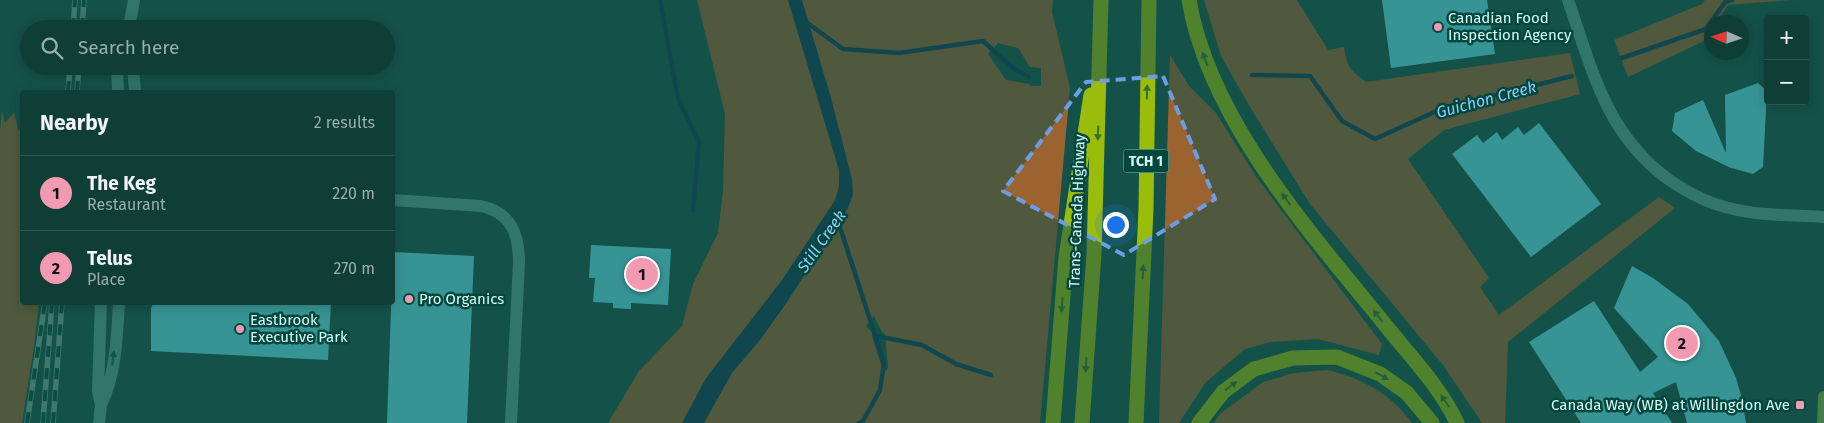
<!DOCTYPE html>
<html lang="en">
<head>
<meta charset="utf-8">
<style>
  body { margin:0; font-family:"Fira Sans",sans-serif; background:#18453f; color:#f1f3f6 }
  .controls { position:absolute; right:15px; top:15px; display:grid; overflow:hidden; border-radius:5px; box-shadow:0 2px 12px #0003 }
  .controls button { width:45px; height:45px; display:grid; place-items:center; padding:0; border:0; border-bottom:1px solid #2f5752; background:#0f3e37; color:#f1f3f6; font:25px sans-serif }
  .compass { position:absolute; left:1704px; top:15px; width:45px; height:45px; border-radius:50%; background:#0f3e37; box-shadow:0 2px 12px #0003; rotate:273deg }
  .you { position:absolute; left:1115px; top:224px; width:18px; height:18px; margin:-12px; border:4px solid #fff; border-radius:50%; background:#1a73e8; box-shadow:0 0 0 8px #1a73e833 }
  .badge { display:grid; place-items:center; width:32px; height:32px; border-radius:50%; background:#f19ab2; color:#111; font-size:16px; font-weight:700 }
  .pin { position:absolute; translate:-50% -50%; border:2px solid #fff; box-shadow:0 1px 5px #0006 }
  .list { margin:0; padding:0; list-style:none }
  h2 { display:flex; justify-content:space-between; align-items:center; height:65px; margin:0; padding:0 20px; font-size:21px }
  h2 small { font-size:16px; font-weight:400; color:#9baead }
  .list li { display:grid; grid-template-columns:32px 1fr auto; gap:15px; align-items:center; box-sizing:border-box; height:75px; padding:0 20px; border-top:1px solid #2f5752 }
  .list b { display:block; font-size:19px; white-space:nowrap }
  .list p { margin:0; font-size:16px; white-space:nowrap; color:#9baead }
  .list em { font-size:16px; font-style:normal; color:#9baead }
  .icon { flex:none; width:28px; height:28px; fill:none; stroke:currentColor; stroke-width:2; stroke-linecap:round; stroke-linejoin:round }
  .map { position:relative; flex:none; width:1824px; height:423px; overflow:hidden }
  .search { position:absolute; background:#0f3e37; box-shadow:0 2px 12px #0003; left:20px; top:20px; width:375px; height:55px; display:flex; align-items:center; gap:12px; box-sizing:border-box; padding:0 18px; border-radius:28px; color:#9baead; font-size:19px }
  .panel { position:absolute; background:#0f3e37; box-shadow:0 2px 12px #0003; left:20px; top:90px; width:375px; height:215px; border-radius:5px }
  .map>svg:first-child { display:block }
</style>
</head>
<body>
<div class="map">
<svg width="1824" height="423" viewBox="0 0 1824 423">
  <rect width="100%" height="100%" fill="#145249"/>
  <!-- green -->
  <path fill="#9a632f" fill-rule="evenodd" d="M697,0H1053L1052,12L1070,88L1040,423H608L639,371L682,326L693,284L718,233L723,191L725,114ZM998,43L1018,48L1030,67L1041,68V86H1030L1029,84L1006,80L988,54ZM874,316L882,332L885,334L888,368L886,371L882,368L872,336V332L866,326Z
    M1204,0H1297L1328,50L1344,47C1347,67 1350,70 1366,82L1570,53L1580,94L1444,130L1408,159L1489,278L1480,287L1499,315L1659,197L1675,208L1508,342L1505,423H1482L1443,365L1310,204L1250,107L1221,56Z
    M1705,0H1791L1728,5L1717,22H1712L1711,33L1708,39L1628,77L1614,40L1702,4Z
    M1170,55L1189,86L1216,113L1257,178L1382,344L1379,355L1318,339L1271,342L1245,349L1206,382L1179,423H1159Z
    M2,111L5,123L14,112L18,129L22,136V302L39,303L34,346L22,423H0V131Z
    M1327,370C1362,378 1391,394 1412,423H1214L1220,414L1263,382L1294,373Z"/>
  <!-- water -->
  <path fill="#0d3956" d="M788,0H802L831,98L852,179L853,194L848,208L785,305L760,340L732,373L704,423H682L706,378L782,280L835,200L839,186V170Z"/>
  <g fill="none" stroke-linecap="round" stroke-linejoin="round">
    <!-- stream -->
    <path stroke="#0d3956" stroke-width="4.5" d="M660,0L678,98L699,142L693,210
      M806,22L843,49L899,53L983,41L1014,69L1029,77
      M1622,58L1706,29L1725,2L1732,0
      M1252,75L1310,76L1342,121L1375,139L1441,109L1572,76
      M838,221L884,363L880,390L863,421L859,423
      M876,336L922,345L956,364L991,375"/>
  </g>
  <!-- building -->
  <path fill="#63e5ef" d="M1382,0H1487L1495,54L1391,68Z
    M1758,83L1767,91L1763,167L1753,174L1732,168L1733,169L1696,151L1672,131L1675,113L1703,100L1726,153L1725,95Z
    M1539,123L1601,204L1531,257L1452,154L1477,135L1483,143L1497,132L1502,140L1518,127L1524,135Z
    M591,245L671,249L668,305L631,303V309L613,308V303L593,302L595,278H589Z
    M393,252L474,256L467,423H387Z
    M1632,266L1653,278L1688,304L1719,341L1736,378L1742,399L1746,423H1687L1676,382L1653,393L1672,423H1581L1529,342L1594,301L1640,372L1658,357L1614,308Z
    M154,302H331L328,360L151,351V308Z"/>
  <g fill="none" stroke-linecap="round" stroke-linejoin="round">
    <!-- minor -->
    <path stroke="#55a195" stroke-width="12" d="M1568,0C1592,69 1606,134 1668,179C1688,193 1709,204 1733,209C1762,216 1794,215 1824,217
      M127,29L130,22L134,0
      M117,66L118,92
      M133,66L135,92
      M392,200L481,206C512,213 519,235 519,263L511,423
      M101,405C116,374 117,337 119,302
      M99,423L101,405L98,391L101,302"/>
    <!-- major -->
    <path stroke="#7eb243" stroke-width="12" d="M1823,423L1824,397"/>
    <!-- highway -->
    <path stroke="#9abd0c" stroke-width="15" d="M1189,0C1209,119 1309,231 1383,322C1408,354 1440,386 1457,423
      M1053,423L1066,257L1091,95
      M1082,423L1094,254L1101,0
      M1136,423L1146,209L1149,0
      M1199,423L1223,392L1254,369L1293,358L1337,357L1380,374L1407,393L1432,423"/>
    <!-- rail casing -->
    <g stroke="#75a69e" stroke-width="5.5">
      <path id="rail" d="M73,29L75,0
        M82,29L84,0
        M68,92L70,66
        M77,92L79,66
        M27,423L45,302
        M43,423L52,302
        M53,423L62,302"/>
    </g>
    <!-- rail -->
    <use href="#rail" stroke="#03473f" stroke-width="4" stroke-dasharray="11" stroke-linecap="butt"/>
  </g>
  <!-- one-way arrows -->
  <defs><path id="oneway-solid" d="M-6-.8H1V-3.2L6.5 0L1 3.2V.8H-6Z" transform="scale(1.25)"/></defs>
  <g fill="#38702d">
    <use href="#oneway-solid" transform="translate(1205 59) rotate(-110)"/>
    <use href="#oneway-solid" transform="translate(1147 92) rotate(-89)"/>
    <use href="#oneway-solid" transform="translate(1098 133) rotate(92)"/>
    <use href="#oneway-solid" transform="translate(1286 199) rotate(-126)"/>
    <use href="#oneway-solid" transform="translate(1143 272) rotate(-87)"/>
    <use href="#oneway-solid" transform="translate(1062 305) rotate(94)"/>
    <use href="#oneway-solid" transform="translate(1378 316) rotate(-129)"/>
    <use href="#oneway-solid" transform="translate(1086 365) rotate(94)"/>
    <use href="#oneway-solid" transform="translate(1382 376) rotate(30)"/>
    <use href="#oneway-solid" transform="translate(1231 386) rotate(-36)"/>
    <use href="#oneway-solid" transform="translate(1445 401) rotate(-125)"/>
  </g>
  <use fill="#135950" href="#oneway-solid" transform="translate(113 358) rotate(-83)"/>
  <!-- marked area -->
  <path d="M0 0H1824V423H0ZM1163,76L1215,199L1124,255L1003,191L1086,82Z" fill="#145249" fill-opacity=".55" fill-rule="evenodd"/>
  <path fill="none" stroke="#709ce5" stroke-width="4" stroke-dasharray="10 6" stroke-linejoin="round" d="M1163,76L1215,199L1124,255L1003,191L1086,82Z"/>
  <!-- markers -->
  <g fill="#f19ab2" stroke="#03473f" stroke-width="2">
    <circle cx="1438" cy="27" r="5"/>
    <circle cx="409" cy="299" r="5"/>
    <circle cx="240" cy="329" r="5"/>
    <rect x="1795" y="400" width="10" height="10" rx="2.5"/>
  </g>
  <g text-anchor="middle" stroke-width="5" stroke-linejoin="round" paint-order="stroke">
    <!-- shield labels -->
    <rect fill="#03473f" stroke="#97c5be" stroke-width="1" x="1123.5" y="149.5" width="45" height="23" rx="4"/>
    <g font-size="14" font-weight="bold" fill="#d6fbf4">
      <text x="1146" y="166">TCH 1</text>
    </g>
    <!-- poi labels -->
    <g font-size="15" fill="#d6fbf4" stroke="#03473f" text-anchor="start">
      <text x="1448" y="23">Canadian Food<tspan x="1448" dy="17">Inspection Agency</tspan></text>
      <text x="419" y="304">Pro Organics</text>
      <text x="250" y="325">Eastbrook<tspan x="250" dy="17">Executive Park</tspan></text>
      <text x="1790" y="410" text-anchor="end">Canada Way (WB) at Willingdon Ave</text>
    </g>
    <!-- street labels -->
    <g font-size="15" fill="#d6fbf4" stroke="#03473f">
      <text transform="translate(1077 211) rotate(-88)" y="5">Trans-Canada Highway</text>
    </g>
    <!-- water labels -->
    <g font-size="16" font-style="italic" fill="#90caf6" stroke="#03473f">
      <text transform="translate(1486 99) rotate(-15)" y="6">Guichon Creek</text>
      <text transform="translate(821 241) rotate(-55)" y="6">Still Creek</text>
    </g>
  </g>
</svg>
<div class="controls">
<button>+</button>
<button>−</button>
</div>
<svg class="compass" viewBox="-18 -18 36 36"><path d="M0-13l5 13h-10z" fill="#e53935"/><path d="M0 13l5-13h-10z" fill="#9baead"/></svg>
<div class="you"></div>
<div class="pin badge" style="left:642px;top:274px">1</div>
<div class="pin badge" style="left:1682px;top:343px">2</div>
<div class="search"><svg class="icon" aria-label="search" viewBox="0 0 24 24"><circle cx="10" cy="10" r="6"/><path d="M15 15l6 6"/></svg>Search here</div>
<section class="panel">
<h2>Nearby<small>2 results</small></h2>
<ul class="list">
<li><span class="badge">1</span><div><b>The Keg</b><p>Restaurant</p></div><em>220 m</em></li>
<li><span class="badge">2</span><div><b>Telus</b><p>Place</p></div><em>270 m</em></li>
</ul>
</section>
</div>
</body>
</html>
